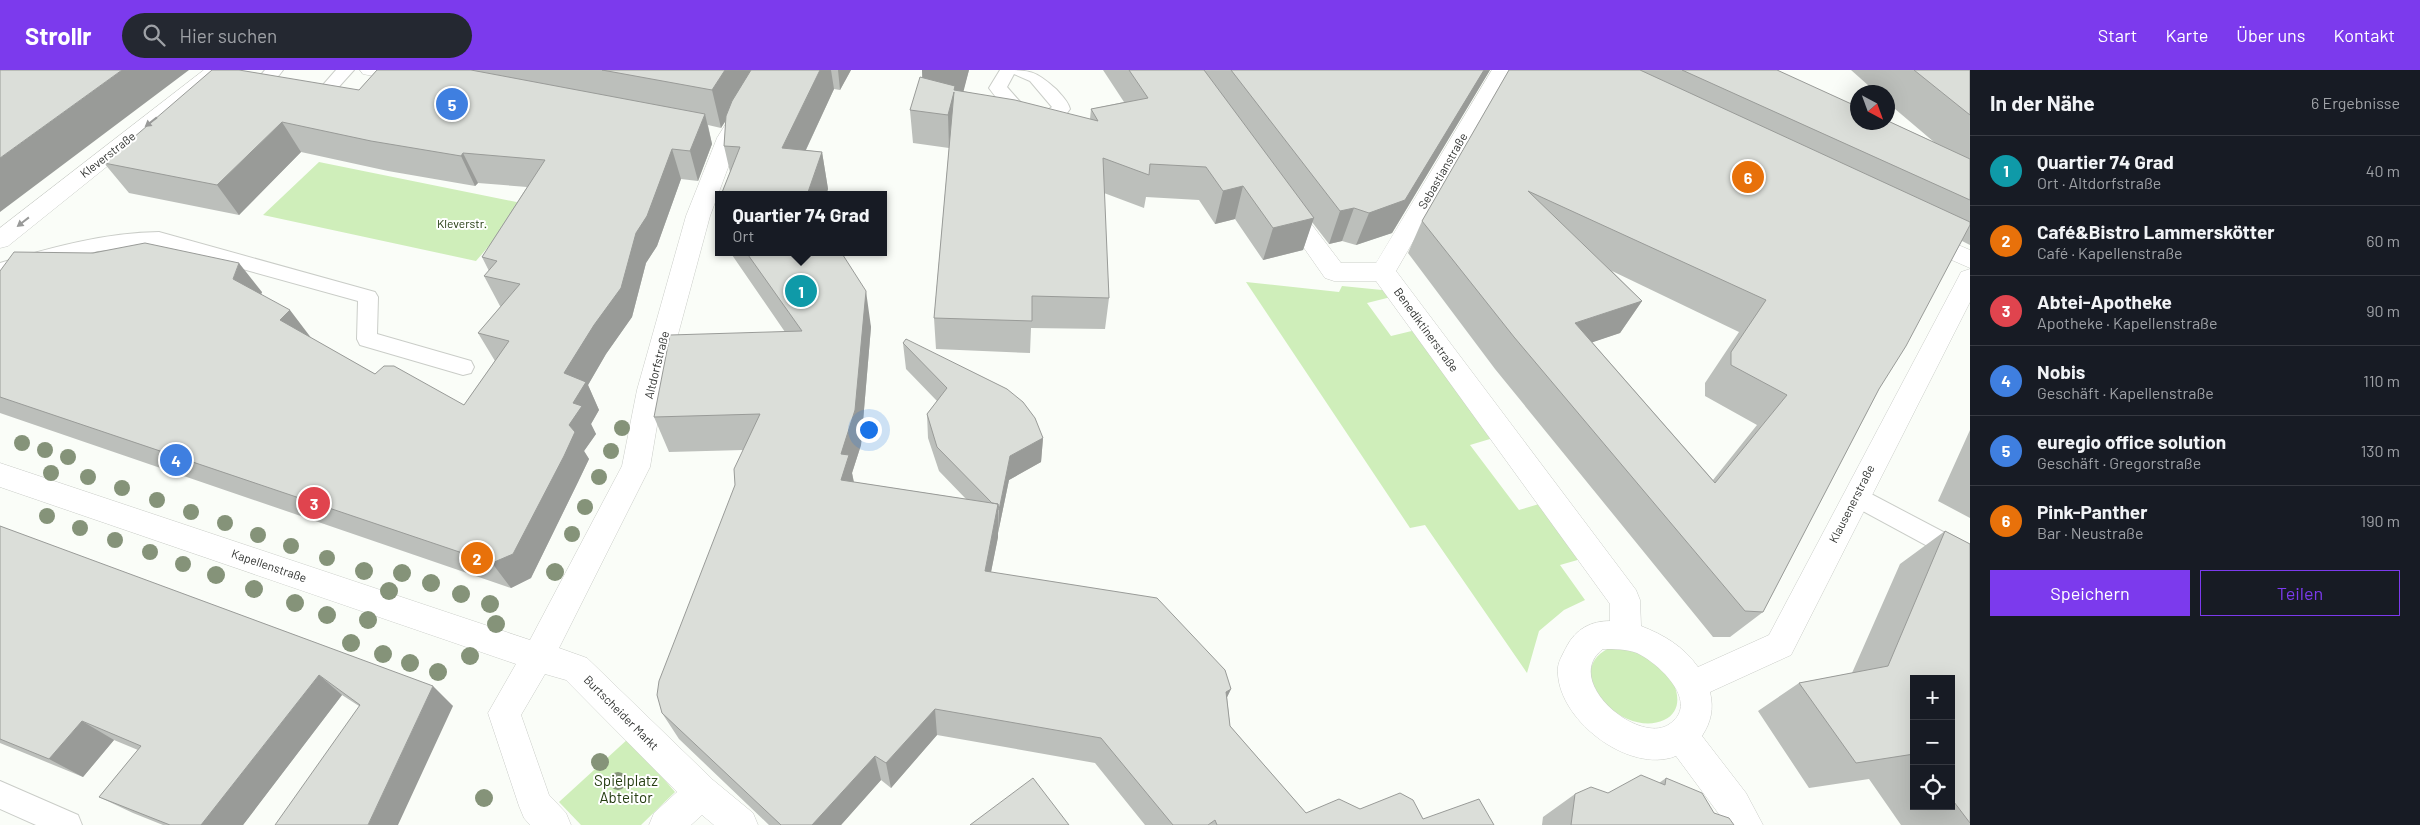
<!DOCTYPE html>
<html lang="de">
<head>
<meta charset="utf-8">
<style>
  body { margin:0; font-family:Barlow,sans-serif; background:#242831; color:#f1f3f6 }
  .controls { position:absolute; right:15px; bottom:15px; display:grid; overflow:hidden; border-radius:0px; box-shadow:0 5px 20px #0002 }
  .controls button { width:45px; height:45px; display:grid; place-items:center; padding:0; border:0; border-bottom:1px solid #363941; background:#171b24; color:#f1f3f6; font:25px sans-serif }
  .compass { position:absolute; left:1850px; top:15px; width:45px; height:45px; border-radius:50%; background:#171b24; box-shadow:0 5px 20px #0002; rotate:139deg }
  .you { position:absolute; left:868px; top:359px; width:18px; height:18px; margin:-12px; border:4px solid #fff; border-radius:50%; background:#1a73e8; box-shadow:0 0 0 8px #1a73e833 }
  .badge { display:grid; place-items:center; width:32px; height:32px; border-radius:50%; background:#7c3aed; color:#fff; font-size:16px; font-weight:700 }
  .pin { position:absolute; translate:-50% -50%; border:2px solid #fff; box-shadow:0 1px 5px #0006 }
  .popup { position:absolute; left:715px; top:121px; width:172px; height:65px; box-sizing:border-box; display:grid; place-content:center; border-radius:0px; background:#171b24; filter:drop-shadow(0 1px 4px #0005); font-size:16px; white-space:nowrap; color:#9ea1a6 }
  .popup b { font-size:19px; color:#f1f3f6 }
  .popup::after { content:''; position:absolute; left:50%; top:100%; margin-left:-10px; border:10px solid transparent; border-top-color:#171b24 }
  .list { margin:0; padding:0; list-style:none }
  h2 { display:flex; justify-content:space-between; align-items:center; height:65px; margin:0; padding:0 20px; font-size:21px }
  h2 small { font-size:16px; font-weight:400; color:#9ea1a6 }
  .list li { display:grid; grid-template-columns:32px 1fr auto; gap:15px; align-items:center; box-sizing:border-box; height:70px; padding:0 20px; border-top:1px solid #363941 }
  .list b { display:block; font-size:19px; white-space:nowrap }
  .list p { margin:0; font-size:16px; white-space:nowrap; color:#9ea1a6 }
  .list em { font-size:16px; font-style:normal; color:#9ea1a6 }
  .actions { display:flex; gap:10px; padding:15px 20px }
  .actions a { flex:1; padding:11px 0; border:1px solid #7c3aed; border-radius:0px; text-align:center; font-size:18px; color:#7c3aed }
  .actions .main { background:#7c3aed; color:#fff }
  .icon { flex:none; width:28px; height:28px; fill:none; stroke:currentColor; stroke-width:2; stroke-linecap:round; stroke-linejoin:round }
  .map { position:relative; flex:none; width:1970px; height:755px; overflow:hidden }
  header { display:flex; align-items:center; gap:30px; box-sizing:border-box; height:70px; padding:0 25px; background:#7c3aed; color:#fff }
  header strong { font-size:24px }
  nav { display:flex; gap:28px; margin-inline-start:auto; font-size:18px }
  .search { width:350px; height:45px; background:#242831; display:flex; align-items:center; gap:12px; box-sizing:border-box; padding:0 18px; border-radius:28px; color:#9ea1a6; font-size:19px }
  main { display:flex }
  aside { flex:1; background:#171b24 }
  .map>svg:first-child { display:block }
</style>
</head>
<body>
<header>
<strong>Strollr</strong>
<div class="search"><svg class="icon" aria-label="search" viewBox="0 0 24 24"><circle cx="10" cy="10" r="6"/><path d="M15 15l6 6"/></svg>Hier suchen</div>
<nav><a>Start</a><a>Karte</a><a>Über uns</a><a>Kontakt</a></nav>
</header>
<main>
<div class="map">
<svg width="1970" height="755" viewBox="0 0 1970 755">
  <rect width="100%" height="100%" fill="#fafdf8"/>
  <!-- green -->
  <path fill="#cfeeba" d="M319,92L531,135L513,148L476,191L263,145Z
    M1246,212L1339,222L1342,216L1392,221L1395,226L1367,233L1391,266L1420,259L1500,366L1470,375L1519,440L1549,431L1588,487L1560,495L1585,530L1564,540L1539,561L1527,603L1425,455L1410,458Z
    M1609,578C1618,578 1631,576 1639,580C1647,584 1659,591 1664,598C1677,613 1686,640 1664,650C1624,669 1558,604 1609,578Z
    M629,668L675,722L641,755H581L559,732Z"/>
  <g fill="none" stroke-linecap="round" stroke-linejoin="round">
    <!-- lane casing -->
    <g stroke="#cacdc8" stroke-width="2">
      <path id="lane" d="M265,0H283C278,8 272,12 262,10L260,6Z
        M336,0H354L336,20H324L322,16Z
        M1000,0C1030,0 1035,0 1056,19C1062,26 1068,31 1070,39C1046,75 1006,43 989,18ZM1014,4L1030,11L1052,37L1041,44C1027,42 1016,27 1007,17Z
        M159,162L375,222L378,227L377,264L471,291L474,297L471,303L463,305L360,275L357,269L358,231L159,176L98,181L0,207V193C52,177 104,163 159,162Z
        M1856,416L1970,476V499L1848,433L1844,426L1848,419Z
        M0,711L78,745L82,755H36L0,739Z"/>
    </g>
    <!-- street casing -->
    <g stroke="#cacdc8" stroke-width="1">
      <path id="street" d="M204,0H227L8,176L0,178V158Z
        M360,0H403L420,4L423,8L420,12L413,14L363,4Z
        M760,0H780L739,68L710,146L663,320L650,397L559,578L587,588L713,710L753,743L758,755H714L702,745L691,755H649L654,743L677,722L566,610L545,604L521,645L549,725L566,743L571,755H530L524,748L519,736L488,643L516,594L0,417V393L530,570L622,396L637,320L686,146L717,68Z
        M1492,0H1512L1396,201L1636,520L1640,530L1641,556C1664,565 1683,576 1698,597L1769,565L1958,208L1961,202L1970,199V232L1791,585L1710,622C1714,639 1711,652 1702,666L1746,723L1763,755H1727L1676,686C1629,705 1554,648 1558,597C1559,590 1564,582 1567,576C1576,559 1591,551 1610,551V534L1376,211H1334L1325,208L1274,135L1277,130L1285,127L1293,130L1341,193H1376ZM1603,579C1614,579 1627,579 1637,583C1660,594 1702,634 1668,655C1637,674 1561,610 1603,579Z
        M1921,159L1970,180V198L1913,173L1909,167L1913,161Z"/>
    </g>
    <!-- lane -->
    <use href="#lane" fill="#fff" fill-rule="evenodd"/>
    <!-- street -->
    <use href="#street" fill="#fff" fill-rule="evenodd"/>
  </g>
  <!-- trees -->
  <g fill="#859379">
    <circle cx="622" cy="358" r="8"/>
    <circle cx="22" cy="373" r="8"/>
    <circle cx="45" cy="380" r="8"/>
    <circle cx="611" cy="381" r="8"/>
    <circle cx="68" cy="387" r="8"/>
    <circle cx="51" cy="403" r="8"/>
    <circle cx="88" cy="407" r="8"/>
    <circle cx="599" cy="407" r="8"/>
    <circle cx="122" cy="418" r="8"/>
    <circle cx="157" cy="430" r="8"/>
    <circle cx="585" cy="437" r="8"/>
    <circle cx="191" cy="442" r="8"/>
    <circle cx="47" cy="446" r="8"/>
    <circle cx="225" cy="453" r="8"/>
    <circle cx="80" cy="458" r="8"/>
    <circle cx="572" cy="464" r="8"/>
    <circle cx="258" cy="465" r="8"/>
    <circle cx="115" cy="470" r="8"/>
    <circle cx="291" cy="476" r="8"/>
    <circle cx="150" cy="482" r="8"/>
    <circle cx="327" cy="488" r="8"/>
    <circle cx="183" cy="494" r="8"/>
    <circle cx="364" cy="501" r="9"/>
    <circle cx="555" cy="502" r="9"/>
    <circle cx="402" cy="503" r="9"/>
    <circle cx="216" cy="505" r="9"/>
    <circle cx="431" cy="513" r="9"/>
    <circle cx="254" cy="519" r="9"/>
    <circle cx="389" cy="521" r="9"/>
    <circle cx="461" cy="524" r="9"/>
    <circle cx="295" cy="533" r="9"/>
    <circle cx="490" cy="534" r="9"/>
    <circle cx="327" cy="545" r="9"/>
    <circle cx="368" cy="550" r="9"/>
    <circle cx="496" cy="554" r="9"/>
    <circle cx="351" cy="573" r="9"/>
    <circle cx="383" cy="584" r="9"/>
    <circle cx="470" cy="586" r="9"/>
    <circle cx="410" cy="593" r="9"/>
    <circle cx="438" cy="602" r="9"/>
    <circle cx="600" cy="692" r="9"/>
    <circle cx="618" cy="711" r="9"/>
    <circle cx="484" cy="728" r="9"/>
  </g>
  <!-- wall -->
  <path fill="#bcbfbb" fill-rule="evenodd" d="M377,0H851L840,20L834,19L806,80L822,82L828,119L826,125H721L730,102L724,76L726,50L721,58L708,55L712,74L698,111L681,109L657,176L646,193L632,247L606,284L588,315L599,340L591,354L596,364L584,381L589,389L578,412L531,508L511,518L0,343V201L262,222L261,224L311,268L375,304L464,335L495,291L478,263L501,236H500L484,206L489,201L482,187L527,117L478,113L475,116L388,101L301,82L239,145L129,123L104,93L359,20Z
    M922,0H969L963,21L1090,49L1091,39L1124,32L1103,0H1490L1392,163L1356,175L1342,171L1329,174L1312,152L1303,180L1263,190L1235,149L1215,154L1199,130L1146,127L1144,138L1104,123L1109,228L1105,259L1031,258L1030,283L936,279L934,248L949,78L913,73L910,40L922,8Z
    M1509,0H1779L1778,1L1934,72L1888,33V22H1874L1868,17L1869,16L1851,0H1970V175L1962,171L1879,319L1763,542L1730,567H1713L1495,299L1408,183L1422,151ZM1612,201L1739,262L1705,313V326L1757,355L1713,410L1592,272L1620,263L1642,231Z
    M730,182H841L871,257L861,375L852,403L854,412L966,429L939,401L928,368L927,344L937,331L906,299L903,273L1043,368L1041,392L1009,410L998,463V467L991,502L1231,619L1227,627L1230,656L1306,743L1360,739L1423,749L1494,755H1145L1095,693L937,665L891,718L881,710L841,755H769L679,669L662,643L735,415L743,380L669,382L654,347L785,262Z
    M1970,360V448L1938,431Z
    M0,456L453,636H359L342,625L243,755H163L133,743L99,727L138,680L114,670L83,707L0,673Z
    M1945,461L1970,474V755H1901L1869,709L1809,718L1758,641L1799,613L1852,603L1900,494ZM1914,609H1951V736H1914Z
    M1666,708L1714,743L1734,755H1542L1543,747L1575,724L1608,723L1659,713Z"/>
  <!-- shaded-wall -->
  <path fill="#999b98" d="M122,0H189L0,142V88Z
    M725,0H758L721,58L712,20Z
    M820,0H831L834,19L789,116L782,78Z
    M838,0H851L840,20Z
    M922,0H969L949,78L948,45L924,33Z
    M1484,0H1490L1392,163L1356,175L1369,143Z
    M705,44L712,74L698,111L690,81Z
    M282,52L301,82L239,145L217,115Z
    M672,79L681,109L657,176L646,193L632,247L606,284L588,315L599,340L591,354L596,364L584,381L589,389L578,412L531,508L511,518L492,493L569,355L573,333L564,303L636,163Z
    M822,82L828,119L826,125H807Z
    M463,83L478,113L475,116L461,86Z
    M1243,116L1235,149L1215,154L1223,121Z
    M1354,138L1342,171L1329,174L1340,141Z
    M1314,148L1303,180L1263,190L1273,158Z
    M239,193L262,222L256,238L233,209Z
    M866,221L871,257L861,375L852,403L855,419L841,410V384Z
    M1642,231L1620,263L1555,285L1575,253Z
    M290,240L312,269L280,250Z
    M1043,368L1041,392L1009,410L998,463L999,440L1010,386Z
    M998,434V467L985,532V501Z
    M319,605L342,625L243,755H201Z
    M433,616L453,636L398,755H368Z
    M1231,619L1218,646L1226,622Z
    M935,639L937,665L891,718L886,693Z
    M82,651L114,670L83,707L49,689Z
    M875,686L881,710L841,755H812Z"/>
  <!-- building -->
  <path fill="#dbded9" stroke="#999b98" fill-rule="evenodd" d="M0,0H122L0,88Z
    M212,0H239L359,20L377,0H471L705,44L690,81L672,79L647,146L636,163L621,218L594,255L564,303L586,312L573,333L582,336L569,355L575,362L564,386L513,484L492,493L0,327V201L14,182L93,183L145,173L239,193L233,209L290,240L280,250L375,304L384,296H394L464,335L509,271L478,263L520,214L484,206L497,191L482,187L545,90L463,83L461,86L371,71L282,52L217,115L104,93Z
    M602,0H725L712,20Z
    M751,0H820L782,78L822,82L807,125H721L740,77L724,76L726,46L732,31Z
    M1129,0H1204L1314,148L1273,158L1243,116L1223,121L1206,97L1150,94L1149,105L1103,88L1109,228L1032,226V251L934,248L954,22L948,45L910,40L920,7L955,16L954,20L1015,30L1098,51L1091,39L1148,28Z
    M1231,0H1484L1405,130L1369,143L1354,138L1340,141Z
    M1509,0H1640L1970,152V155L1906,276L1879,319L1763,542L1745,541L1514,267L1422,151ZM1528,121L1766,230L1731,282V295L1787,325L1715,413L1575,253L1642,231Z
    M1682,0H1777L1858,37V52H1888V51L1970,89V130Z
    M1914,0H1970V45Z
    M718,131V143L717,141Z
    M746,182H841L866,221L855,340L841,384L849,385L841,410L998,434L985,501L1157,528L1225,600L1231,619L1226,622L1230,656L1306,743L1339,729L1360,739L1400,723L1413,730L1423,749L1479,729L1494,755H1217L1215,750L1208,755H1173L1101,668L935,639L886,693L875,686L812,755H781L662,643L657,625L659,611L735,415L734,399L760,344L654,347L670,265L802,261Z
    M906,269L1007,319L1023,332L1035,348L1043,368L1010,386L999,440L998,434L992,433L937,377L927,344L947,318L903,273Z
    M0,456L433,616L368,755H275L360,635L319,605L201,755H170L99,727L141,676L82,651L49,689L0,669Z
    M1945,461L1970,474V753L1951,728V609H1914V684L1856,693L1799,613L1888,596Z
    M1641,705L1665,715L1666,708L1702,723L1714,743L1729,748L1734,755H1571L1575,724L1591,717L1608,723Z
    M1033,708L1069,755H970Z"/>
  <!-- one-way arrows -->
  <defs><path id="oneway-solid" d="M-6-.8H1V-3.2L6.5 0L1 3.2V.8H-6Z" transform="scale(1.25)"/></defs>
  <g fill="#999a99">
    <use href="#oneway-solid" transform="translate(151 52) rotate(142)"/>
    <use href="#oneway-solid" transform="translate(23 152) rotate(142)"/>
  </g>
  <g text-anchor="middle" stroke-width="4" stroke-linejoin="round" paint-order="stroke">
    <!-- street labels -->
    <g font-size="12" fill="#333533" stroke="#fff">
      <text transform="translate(108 85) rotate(-38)" y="4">Kleverstraße</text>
      <text transform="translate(1443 101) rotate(-60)" y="4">Sebastianstraße</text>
      <text transform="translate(1426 260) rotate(54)" y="4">Benediktinerstraße</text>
      <text transform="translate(657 295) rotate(-76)" y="4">Altdorfstraße</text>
      <text transform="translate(1852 434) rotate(-63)" y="4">Klausenerstraße</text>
      <text transform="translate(269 496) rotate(19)" y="4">Kapellenstraße</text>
      <text transform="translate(621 643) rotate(45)" y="4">Burtscheider Markt</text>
    </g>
    <!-- park labels -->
    <g font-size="12" fill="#253d11" stroke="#fff">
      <text x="462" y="158">Kleverstr.</text>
    </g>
    <!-- near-park labels -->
    <g font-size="15" fill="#253d11" stroke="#fff">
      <text x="626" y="716">Spielplatz<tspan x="626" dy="17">Abteitor</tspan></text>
    </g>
  </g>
</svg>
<div class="controls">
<button>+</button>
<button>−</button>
<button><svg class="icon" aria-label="locate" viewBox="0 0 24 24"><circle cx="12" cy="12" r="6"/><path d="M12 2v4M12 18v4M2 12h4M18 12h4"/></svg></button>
</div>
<svg class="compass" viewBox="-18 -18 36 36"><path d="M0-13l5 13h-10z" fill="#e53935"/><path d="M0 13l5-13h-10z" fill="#9ea1a6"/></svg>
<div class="you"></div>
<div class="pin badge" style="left:801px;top:221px;background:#0f9aa8">1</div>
<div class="popup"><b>Quartier 74 Grad</b>Ort</div>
<div class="pin badge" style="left:477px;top:488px;background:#e8710a">2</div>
<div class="pin badge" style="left:314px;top:433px;background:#e0444e">3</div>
<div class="pin badge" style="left:176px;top:390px;background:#3f7fe0">4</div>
<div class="pin badge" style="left:452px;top:34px;background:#3f7fe0">5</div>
<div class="pin badge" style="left:1748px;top:107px;background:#e8710a">6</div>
</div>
<aside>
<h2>In der Nähe<small>6 Ergebnisse</small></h2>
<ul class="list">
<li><span class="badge" style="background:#0f9aa8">1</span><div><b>Quartier 74 Grad</b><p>Ort · Altdorfstraße</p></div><em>40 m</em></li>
<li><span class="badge" style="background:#e8710a">2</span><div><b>Café&amp;Bistro Lammerskötter</b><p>Café · Kapellenstraße</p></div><em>60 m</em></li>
<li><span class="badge" style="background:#e0444e">3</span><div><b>Abtei-Apotheke</b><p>Apotheke · Kapellenstraße</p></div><em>90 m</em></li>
<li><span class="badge" style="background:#3f7fe0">4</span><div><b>Nobis</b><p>Geschäft · Kapellenstraße</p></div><em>110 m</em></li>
<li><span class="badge" style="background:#3f7fe0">5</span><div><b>euregio office solution</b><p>Geschäft · Gregorstraße</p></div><em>130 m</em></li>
<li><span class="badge" style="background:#e8710a">6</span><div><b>Pink-Panther</b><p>Bar · Neustraße</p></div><em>190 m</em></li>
</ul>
<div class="actions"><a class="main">Speichern</a><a>Teilen</a></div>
</aside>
</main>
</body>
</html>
